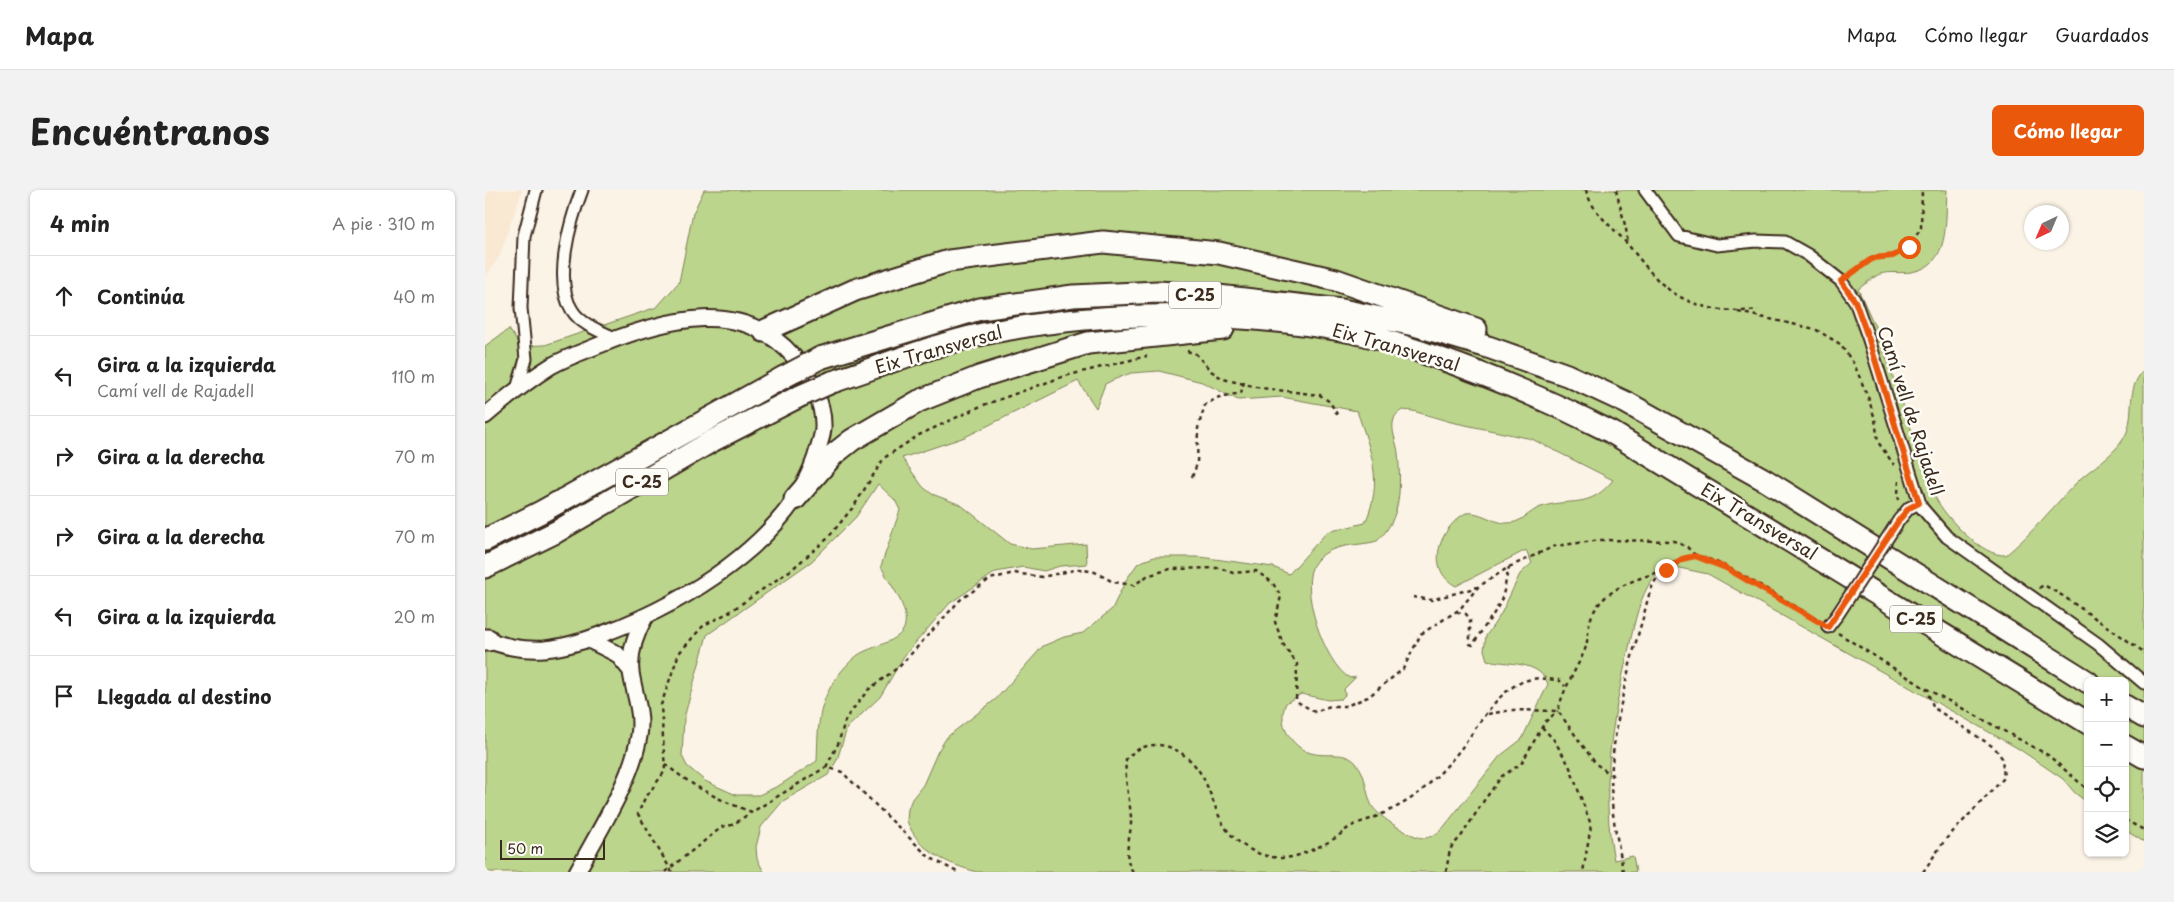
<!DOCTYPE html>
<html lang="es">
<head>
<meta charset="utf-8">
<style>
  body { margin:0; font-family:"Playpen Sans",sans-serif; background:#f2f2f2; color:#222 }
  .controls { position:absolute; right:15px; bottom:15px; display:grid; overflow:hidden; border-radius:8px; box-shadow:0 1px 4px #0004 }
  .controls button { width:45px; height:45px; display:grid; place-items:center; padding:0; border:0; border-bottom:1px solid #e0e0e0; background:#fff; color:#222; font:25px sans-serif }
  .compass { position:absolute; left:1539px; top:15px; width:45px; height:45px; border-radius:50%; background:#fff; box-shadow:0 1px 4px #0004; rotate:224deg }
  .scale { position:absolute; left:15px; bottom:12px; width:105px; box-sizing:border-box; padding-left:5px; border:2px solid #3b2a1e; border-top:0; font-size:14px; line-height:18px; white-space:nowrap; color:#3b2a1e; -webkit-text-stroke:4px #fdfcf7; paint-order:stroke }
  .stop { position:absolute; width:15px; height:15px; margin:-11px; border:4px solid #ea580c; border-radius:50%; background:#fff }
  .stop.end { background:#ea580c; border-color:#fff; box-shadow:0 1px 5px #0008 }
  .list { margin:0; padding:0; list-style:none }
  h2 { display:flex; justify-content:space-between; align-items:center; height:65px; margin:0; padding:0 20px; font-size:21px }
  h2 small { font-size:16px; font-weight:400; color:#767676 }
  .list li { display:grid; grid-template-columns:32px 1fr auto; gap:15px; align-items:center; box-sizing:border-box; height:80px; padding:0 20px; border-top:1px solid #e0e0e0 }
  .list b { display:block; font-size:19px; white-space:nowrap }
  .list p { margin:0; font-size:16px; white-space:nowrap; color:#767676 }
  .list em { font-size:16px; font-style:normal; color:#767676 }
  .icon { flex:none; width:28px; height:28px; fill:none; stroke:currentColor; stroke-width:2; stroke-linecap:round; stroke-linejoin:round }
  .map { position:relative; flex:none; width:1659px; height:682px; overflow:hidden; border-radius:8px }
  header { display:flex; align-items:center; gap:30px; box-sizing:border-box; height:70px; padding:0 25px; background:#fff; border-bottom:1px solid #e0e0e0 }
  header strong { font-size:24px }
  nav { display:flex; gap:28px; margin-inline-start:auto; font-size:18px }
  .intro { display:flex; align-items:center; justify-content:space-between; box-sizing:border-box; height:120px; padding:0 30px }
  h1 { margin:0; font-size:35px }
  .button { padding:12px 22px; border-radius:8px; background:#ea580c; color:#fff; font-size:18px; font-weight:700 }
  main { display:flex; gap:30px; padding:0 30px }
  aside { flex:1; background:#fff; border-radius:8px; box-shadow:0 1px 4px #0004 }
  .map>svg:first-child { display:block }
</style>
</head>
<body>
<header>
<strong>Mapa</strong>
<nav><a>Mapa</a><a>Cómo llegar</a><a>Guardados</a></nav>
</header>
<div class="intro"><h1>Encuéntranos</h1><a class="button">Cómo llegar</a></div>
<main>
<aside>
<h2>4 min<small>A pie · 310 m</small></h2>
<ul class="list">
<li><svg class="icon" aria-label="ahead" viewBox="0 0 24 24"><path d="M12 20V5M6 11l6-6 6 6"/></svg><div><b>Continúa</b></div><em>40 m</em></li>
<li><svg class="icon" aria-label="left" viewBox="0 0 24 24"><path d="M17 20v-9H6M10 6l-5 5 5 5"/></svg><div><b>Gira a la izquierda</b><p>Camí vell de Rajadell</p></div><em>110 m</em></li>
<li><svg class="icon" aria-label="right" viewBox="0 0 24 24"><path d="M7 20v-9h11M14 6l5 5-5 5"/></svg><div><b>Gira a la derecha</b></div><em>70 m</em></li>
<li><svg class="icon" aria-label="right" viewBox="0 0 24 24"><path d="M7 20v-9h11M14 6l5 5-5 5"/></svg><div><b>Gira a la derecha</b></div><em>70 m</em></li>
<li><svg class="icon" aria-label="left" viewBox="0 0 24 24"><path d="M17 20v-9H6M10 6l-5 5 5 5"/></svg><div><b>Gira a la izquierda</b></div><em>20 m</em></li>
<li><svg class="icon" aria-label="arrive" viewBox="0 0 24 24"><path d="M6 21V4h12l-3 4 3 4H6"/></svg><div><b>Llegada al destino</b></div></li>
</ul>
</aside>
<div class="map">
<svg width="1659" height="682" viewBox="0 0 1659 682">
  <rect width="100%" height="100%" fill="#fbf3e6"/>
  <filter id="ink" filterUnits="userSpaceOnUse"><feTurbulence type="fractalNoise" baseFrequency=".02" numOctaves="2"/><feDisplacementMap in="SourceGraphic" scale="10" xChannelSelector="R" yChannelSelector="G"/><feConvolveMatrix kernelMatrix="1 2 1 2 8 2 1 2 1" color-interpolation-filters="sRGB"/></filter>
  <g filter="url(#ink)">
    <!-- built -->
    <path fill="#f9e8d2" d="M0,0H37L14,67L0,87Z"/>
    <!-- green -->
    <path fill="#bcd58c" stroke="#7c8055" fill-rule="evenodd" d="M219,0H1462C1460,31 1466,76 1426,82C1415,84 1400,80 1391,86C1385,90 1379,95 1373,99L1392,141L1450,307C1461,328 1497,367 1521,365C1548,343 1570,314 1594,290C1608,277 1626,267 1637,251C1653,229 1638,201 1659,180V652L1640,640V491H1603V613L1590,603L1578,589L1534,559L1223,384L1180,375C1174,382 1167,389 1163,396C1152,416 1148,440 1143,462C1127,529 1115,601 1129,670L1148,666L1151,682H492C463,674 434,662 422,631L423,619L427,609L438,595L453,561L462,547L511,509L558,456L579,447L598,443L627,419L641,390L653,373L669,367H715L788,377L804,384L842,342L880,333C899,291 886,262 872,221L797,207L753,210L717,192L674,181L646,183L628,190L620,194L611,218L593,191L480,247L417,268L438,297L447,304L476,315L525,354L547,359L601,354L602,374L575,376L559,381L538,377L511,382L465,413L419,466L395,507L362,538L352,570L343,585L298,611L276,637L271,657L272,669L279,682H0V156L24,139L35,156L60,155L172,117L194,92L208,23ZM917,220L928,221L966,232L1047,249L1128,290C1104,320 1087,307 1056,317C1044,321 1036,334 1022,333C1007,333 996,321 981,323C955,337 939,379 971,396L1041,360L1047,373L1035,384L1016,424L1001,446L999,460L1002,470C1023,475 1054,470 1063,494L1037,549L1015,566L958,638C953,643 946,648 938,648C925,647 894,627 887,616C880,602 882,585 871,573C854,554 826,579 804,546C797,536 796,524 801,513L816,504L843,510L856,509L860,505L859,499L871,487L865,488C840,476 811,393 831,371C848,352 871,357 892,351C917,329 916,295 913,263C912,252 905,240 909,229C910,225 913,223 917,220ZM393,294L410,310L415,320L396,376C404,394 423,414 420,435C417,452 386,456 373,465C361,474 351,487 344,500C332,522 333,547 332,571L295,595L274,605H251L220,591L202,576L197,566L199,528L222,445L327,371L371,327Z"/>
    <g fill="none" stroke-linecap="round" stroke-linejoin="round">
      <!-- minor casing -->
      <g stroke="#3b2a1e" stroke-width="15">
        <path id="minor" d="M97,0C85,31 68,91 87,120C96,135 117,142 132,149
          M1160,0L1194,46L1232,55L1271,51L1300,52L1323,65L1356,91L1370,111L1384,150L1436,317L1462,347L1613,454L1659,493
          M32,199L41,169L36,118L39,46L51,0
          M1414,330L1424,318L1434,313
          M1343,437L1353,424"/>
      </g>
      <!-- tertiary casing -->
      <g stroke="#3b2a1e" stroke-width="19">
        <path id="tertiary" d="M0,226C21,208 42,191 66,176C82,167 100,161 117,154C181,129 258,107 309,167C325,186 339,212 338,238C338,244 335,252 333,259C310,343 214,404 138,436C112,446 86,457 59,459C36,460 21,457 0,449
          M104,450L132,464L146,481
          M92,682C113,642 147,590 154,546C158,523 149,504 146,482C144,462 151,443 160,427"/>
      </g>
      <!-- motorway casing -->
      <g stroke="#3b2a1e" stroke-width="25">
        <path id="motorway" d="M279,141L370,100L464,71L618,52L734,63L851,90L991,139
          M335,168L495,119L588,106L673,102L733,106L857,120L929,135L1003,157L1082,185L1142,213L1280,290L1603,492
          M347,192C397,176 447,155 498,144C613,120 746,120 861,141C887,145 914,155 939,163C1004,185 1065,211 1126,242L1603,533
          M310,309L348,265L367,250L434,211L494,187L603,153L738,139
          M0,350L56,322L299,187
          M0,377L71,342L227,251L313,207
          M0,450H3
          M1640,516L1659,527
          M1640,556L1659,567"/>
      </g>
      <!-- path -->
      <path stroke="#3b2a1e" stroke-width="2.5" stroke-dasharray="4 4" stroke-linecap="butt" d="M1101,0C1106,20 1123,33 1137,48C1148,60 1158,74 1169,86C1196,116 1234,124 1273,120
        M1131,0L1141,39L1143,54
        M1366,84L1388,68L1408,66L1424,57L1436,38L1437,0
        M1253,122L1330,139L1355,154L1369,174L1383,207L1390,229L1393,252L1409,275
        M702,161L711,164L726,181L738,189L776,198L835,205L845,212L853,226
        M707,287L712,274L713,238L720,215L734,207L756,203L759,192
        M1414,291L1413,303L1414,310
        M1554,398L1559,395L1578,406L1659,462
        M928,407L946,410L993,397L1024,377L1070,356L1116,350L1189,351L1202,357L1211,366
        M972,422L981,424L985,429V454L988,455C997,438 1010,425 1017,408C1020,399 1021,387 1024,377
        M1353,443L1440,498L1563,565L1603,600
        M1003,524L1027,520L1073,521
        M1057,537L1069,550L1084,575L1106,635L1098,682
        M180,574C207,596 235,611 267,622L341,577L357,582L444,667L472,682
        M341,577L353,554L361,528L383,500L415,476L475,410L505,389L529,383L557,387L594,379L610,382L628,392L649,395L662,386L685,379L735,378L748,383L771,381L787,392L796,406L790,432L798,454L812,474L811,511L830,522L845,516H861L883,507L918,479L936,444L975,419L993,397
        M1128,586L1111,574L1073,521C1078,499 1090,482 1099,462C1104,451 1102,438 1106,428C1117,398 1154,388 1181,380
        M1640,630L1659,640
        M180,682L237,637L247,635L267,622
        M187,682L153,624L159,610L180,581L176,515L194,463L219,435L243,423L306,380L342,349L369,316L399,268L434,245L496,216L580,186L662,166
        M648,682C636,664 647,648 646,628C645,609 639,590 641,569C665,543 699,556 716,584C725,599 729,617 737,632C751,658 786,675 814,665C827,660 841,654 852,647C857,643 861,639 867,636C873,632 881,631 888,628C902,622 919,614 931,605C948,592 966,572 978,556C996,532 1015,495 1047,489C1056,487 1065,490 1074,490L1080,496
        M961,682L965,659L977,645L1000,609L1017,586L1036,574L1060,532L1073,521
        M1138,682C1135,658 1128,635 1127,611C1122,560 1143,477 1158,428C1161,417 1163,405 1168,395C1174,381 1194,366 1210,366C1234,367 1310,417 1334,431
        M1438,682L1460,650L1519,588L1517,568L1510,558L1449,518L1441,499"/>
      <!-- minor -->
      <use href="#minor" stroke="#fdfcf7" stroke-width="11"/>
      <!-- tertiary -->
      <use href="#tertiary" stroke="#fdfcf7" stroke-width="15"/>
      <!-- motorway -->
      <use href="#motorway" stroke="#fdfcf7" stroke-width="21"/>
      <!-- minor-bridge casing -->
      <g stroke="#3b2a1e" stroke-width="15" stroke-linecap="butt">
        <path id="minor-bridge" d="M1353,424L1414,330"/>
      </g>
      <!-- motorway-bridge casing -->
      <g stroke="#3b2a1e" stroke-width="25" stroke-linecap="butt">
        <path id="motorway-bridge" d="M299,187L335,168
          M313,207L347,192"/>
      </g>
      <!-- minor-bridge -->
      <use href="#minor-bridge" stroke="#fdfcf7" stroke-width="11"/>
      <!-- motorway-bridge -->
      <use href="#motorway-bridge" stroke="#fdfcf7" stroke-width="21"/>
    </g>
  </g>
  <g fill="none" stroke-linecap="round" stroke-linejoin="round" filter="url(#ink)">
    <!-- route -->
    <path stroke="#ea580c" stroke-width="6" d="M1181,380L1197,369L1210,366L1241,378L1343,437L1414,330L1424,318L1434,313L1384,150L1370,111L1356,91L1388,68L1408,66L1424,57"/>
  </g>
  <g text-anchor="middle" stroke-width="5" stroke-linejoin="round" paint-order="stroke">
    <!-- shield labels -->
    <g fill="#fdfcf7" stroke="#75695f" stroke-width="1">
      <rect x="684" y="91.5" width="52" height="27" rx="4"/>
      <rect x="131" y="278.5" width="52" height="27" rx="4"/>
      <rect x="1405" y="415.5" width="52" height="27" rx="4"/>
    </g>
    <g font-size="16" font-weight="bold" fill="#3b2a1e">
      <text x="710" y="111">C-25</text>
      <text x="157" y="298">C-25</text>
      <text x="1431" y="435">C-25</text>
    </g>
    <!-- street labels -->
    <g font-size="18" fill="#3b2a1e" stroke="#fdfcf7">
      <text transform="translate(911 158) rotate(16)" y="6">Eix Transversal</text>
      <text transform="translate(454 160) rotate(-16)" y="6">Eix Transversal</text>
      <text transform="translate(1425 221) rotate(72)" y="6">Camí vell de Rajadell</text>
      <text transform="translate(1274 332) rotate(31)" y="6">Eix Transversal</text>
    </g>
  </g>
</svg>
<div class="controls">
<button>+</button>
<button>−</button>
<button><svg class="icon" aria-label="locate" viewBox="0 0 24 24"><circle cx="12" cy="12" r="6"/><path d="M12 2v4M12 18v4M2 12h4M18 12h4"/></svg></button>
<button><svg class="icon" aria-label="layers" viewBox="0 0 24 24"><path d="M12 4l9 5-9 5-9-5zM3 14l9 5 9-5"/></svg></button>
</div>
<svg class="compass" viewBox="-18 -18 36 36"><path d="M0-13l5 13h-10z" fill="#e53935"/><path d="M0 13l5-13h-10z" fill="#767676"/></svg>
<div class="scale">50 m</div>
<div class="stop" style="left:1424px;top:57px"></div>
<div class="stop end" style="left:1181px;top:380px"></div>
</div>
</main>
</body>
</html>
